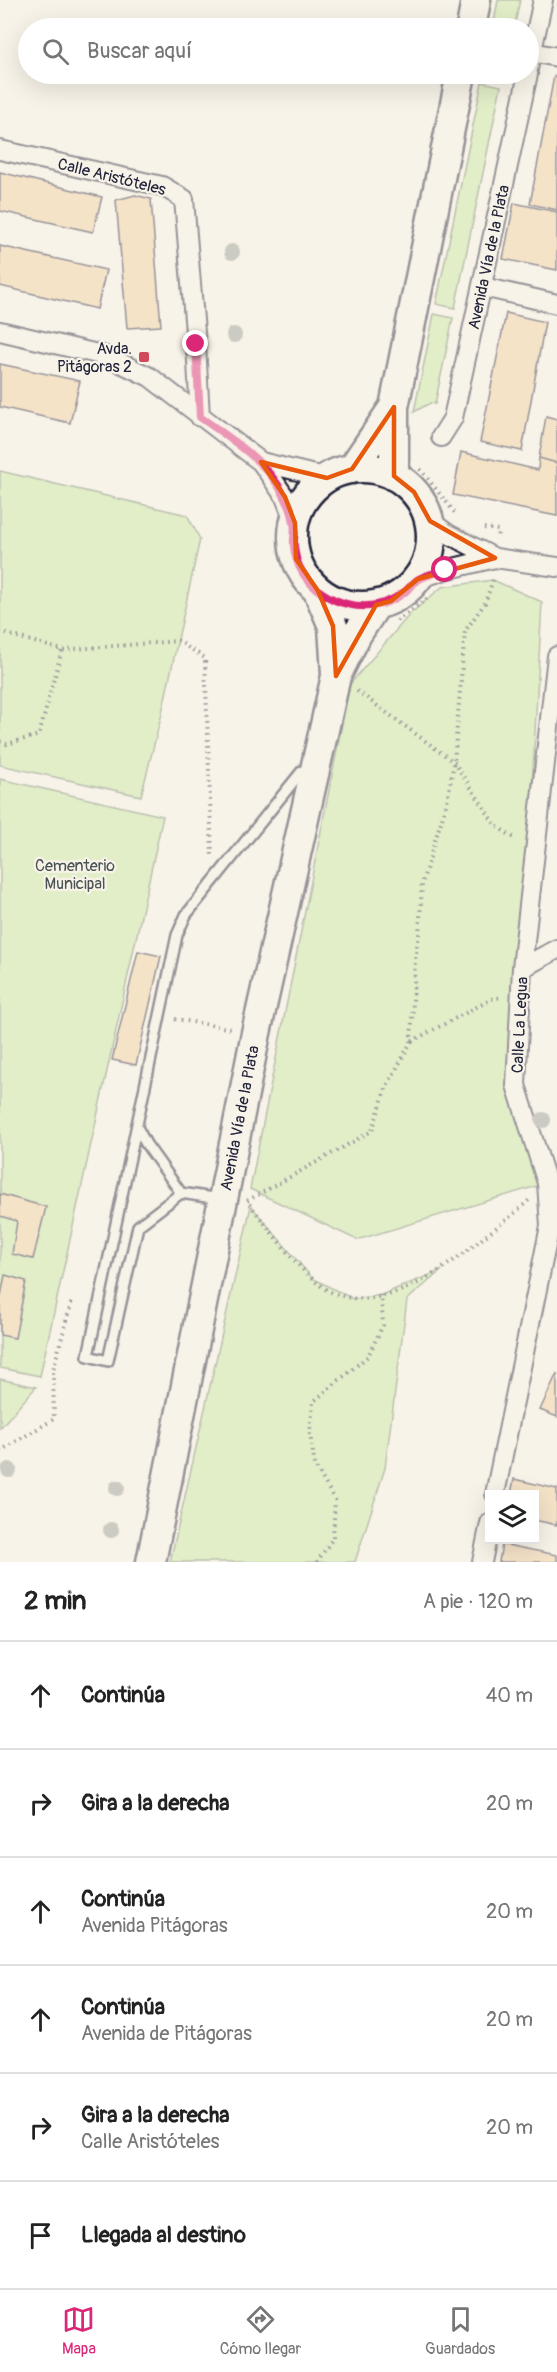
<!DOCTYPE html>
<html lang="es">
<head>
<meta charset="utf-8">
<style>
  body { margin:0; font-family:Pangolin,sans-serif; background:#f2f2f2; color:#222 }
  .controls { position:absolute; right:18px; bottom:18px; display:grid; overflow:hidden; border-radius:0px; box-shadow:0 6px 24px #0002 }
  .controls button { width:54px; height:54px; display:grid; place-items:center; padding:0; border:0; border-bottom:2px solid #e0e0e0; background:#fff; color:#222; font:30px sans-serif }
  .stop { position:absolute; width:18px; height:18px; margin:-14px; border:4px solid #db2777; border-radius:50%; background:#fff }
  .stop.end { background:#db2777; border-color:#fff; box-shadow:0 2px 6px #0008 }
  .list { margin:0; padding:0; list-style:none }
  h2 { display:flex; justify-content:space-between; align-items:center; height:78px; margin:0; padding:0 24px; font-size:26px }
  h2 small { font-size:20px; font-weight:400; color:#767676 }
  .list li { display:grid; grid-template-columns:39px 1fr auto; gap:18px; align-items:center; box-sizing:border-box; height:108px; padding:0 24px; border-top:2px solid #e0e0e0 }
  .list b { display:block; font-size:22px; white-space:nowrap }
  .list p { margin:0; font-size:20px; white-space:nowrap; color:#767676 }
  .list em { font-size:20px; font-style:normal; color:#767676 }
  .icon { flex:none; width:33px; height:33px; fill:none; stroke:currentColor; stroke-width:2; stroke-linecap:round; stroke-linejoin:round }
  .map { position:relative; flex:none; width:557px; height:1562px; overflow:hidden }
  .search { position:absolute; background:#fff; box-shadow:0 6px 24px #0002; left:18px; right:18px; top:18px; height:66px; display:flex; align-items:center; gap:15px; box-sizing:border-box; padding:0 21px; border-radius:33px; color:#767676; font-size:22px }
  .sheet { height:726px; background:#fff }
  nav { display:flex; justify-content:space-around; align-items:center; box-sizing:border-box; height:84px; border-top:2px solid #e0e0e0; background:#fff; font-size:16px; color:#767676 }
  nav a { display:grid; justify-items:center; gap:3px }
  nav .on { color:#db2777 }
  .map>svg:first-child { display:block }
</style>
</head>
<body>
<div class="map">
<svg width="557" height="1562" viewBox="0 0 557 1562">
  <rect width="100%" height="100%" fill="#f7f3e8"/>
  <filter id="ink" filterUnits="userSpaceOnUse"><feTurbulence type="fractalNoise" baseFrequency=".0167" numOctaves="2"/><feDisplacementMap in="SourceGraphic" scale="12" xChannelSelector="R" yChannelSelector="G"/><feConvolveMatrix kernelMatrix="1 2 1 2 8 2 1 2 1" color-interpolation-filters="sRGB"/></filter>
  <g filter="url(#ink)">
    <!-- green -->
    <path fill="#c5e8a2" stroke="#74856e" stroke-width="1.5" d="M498,0H520L514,28H493Z
      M482,82L501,86L455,308L436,304Z
      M434,314L453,318L435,404L430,403L414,412Z
      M0,471L187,515L200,539L161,717L141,796L0,765Z
      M493,580L542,602L518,1047L547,1183L357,1240L250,1189L350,684L410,614L442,587Z
      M0,779L163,816L40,1376L0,1368Z
      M251,1206L312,1278L353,1299L381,1295L442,1270L407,1300L385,1468L355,1562H170Z
      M0,1379L36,1387L0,1428Z"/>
    <!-- building -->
    <path fill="#f1d0a3" stroke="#22223b" stroke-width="1.5" d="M554,76H557V210L530,204Z
      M0,172L102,197L93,232L0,211Z
      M135,195L151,199L161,326L127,328L116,200Z
      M514,203L557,212V270L503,259Z
      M0,246L106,270L97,309L0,286Z
      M506,313L545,322L522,451L480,442Z
      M0,364L80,381L70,423L0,407Z
      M546,416L557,419V463L539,458Z
      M461,452L538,470L539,458L557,463V516L453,495Z
      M138,951L161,956L136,1065L112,1060Z
      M0,1194L46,1207L33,1259L12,1254L17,1221L0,1216Z
      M5,1275L26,1281L15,1338L0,1335V1301Z
      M557,1373V1417L540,1410Z
      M514,1479L557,1489V1525L534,1520V1494H511Z
      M502,1544L557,1555V1562H499Z"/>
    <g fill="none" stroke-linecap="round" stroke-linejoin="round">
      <!-- lane casing -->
      <g stroke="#22223b" stroke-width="14">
        <path id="lane" d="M137,1127L146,1144L181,1193L219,1199
          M181,1193L138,1226L108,1361L88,1356L177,935L186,915L302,771L309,772"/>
      </g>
      <!-- street casing -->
      <g stroke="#22223b" stroke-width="22">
        <path id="street" d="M532,52L557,57
          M528,69L543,0
          M0,150L162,186L184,199L196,344L200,417
          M483,287L557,304
          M0,331L106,356L150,377L261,462L285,497L295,523
          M441,437L453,418L528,74
          M261,462L327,478
          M430,521L448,534L495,558L557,567
          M418,579L445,570L495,558
          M522,968L557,949
          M495,1494L550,1226L547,1183L516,1085L522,968L557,656
          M482,1562L490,1523"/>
      </g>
      <!-- primary casing -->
      <g stroke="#22223b" stroke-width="33">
        <path id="primary" d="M471,28L476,0
          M293 537a69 69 0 1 1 138 0a69 69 0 1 1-138 0Z
          M352,469L394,407
          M394,476V407L461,74
          M318,591L333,626L336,674
          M151,1562L256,1033L336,676L357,634L376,605"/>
      </g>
      <!-- path -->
      <path stroke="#22223b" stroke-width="4" stroke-dasharray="1.5 4.5" stroke-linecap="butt" d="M420,469L455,513
        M484,528L498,530L497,539
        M493,580L485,603L465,631L454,762L447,802L422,883L419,935L415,959L411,1042L386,1088L372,1131L247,1201C267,1225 304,1280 331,1292C384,1316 444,1269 483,1238C499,1225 515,1214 529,1200
        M397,621L429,597
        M0,632L62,650L178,641L205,658L212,856
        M357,691L454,762L496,826L516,839
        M0,742L7,744L39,735L62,650
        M175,1019L233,1029
        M412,1041L492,999L502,997
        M0,1451L54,1419L53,1370L72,1300
        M317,1562L333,1538L335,1500L315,1466L310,1434L313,1402L368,1356L383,1325L381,1295"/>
      <!-- lane -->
      <use href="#lane" stroke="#f7f3e8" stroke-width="9"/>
      <!-- street -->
      <use href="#street" stroke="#f7f3e8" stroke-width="18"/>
      <!-- primary -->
      <use href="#primary" stroke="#f7f3e8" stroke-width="28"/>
    </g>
    <!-- trees -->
    <g fill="#989c97">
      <circle cx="232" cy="252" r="8"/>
      <circle cx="234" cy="335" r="8"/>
      <circle cx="543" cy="1120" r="8"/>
      <circle cx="9" cy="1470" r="8"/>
      <circle cx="117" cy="1488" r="8"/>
      <circle cx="111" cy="1530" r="8"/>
    </g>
  </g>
  <g fill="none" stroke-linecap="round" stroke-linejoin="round" filter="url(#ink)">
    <!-- route -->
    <path stroke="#db2777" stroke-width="8" d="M196,344L200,417C232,440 267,461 285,497C289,504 293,515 294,523C296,530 293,538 294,546C297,586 339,612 377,605C387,603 397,598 406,591C410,587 414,582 419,579C426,575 436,573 445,570"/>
  </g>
  <!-- marked area -->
  <path d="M0 0H557V1562H0ZM394,407V476L414,492L430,521L495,558L418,579L391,601L376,605L336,676L333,626L318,591L296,559L295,523L285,497L261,462L327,478L352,469Z" fill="#f7f3e8" fill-opacity=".55" fill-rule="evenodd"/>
  <path fill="none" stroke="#e8590c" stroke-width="4.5" stroke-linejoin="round" d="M394,407V476L414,492L430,521L495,558L418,579L391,601L376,605L336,676L333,626L318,591L296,559L295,523L285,497L261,462L327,478L352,469Z"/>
  <!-- markers -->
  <rect fill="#d1495b" stroke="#f7f3e8" stroke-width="2" x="138" y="351" width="12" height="12" rx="3"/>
  <g text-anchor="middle" stroke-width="4.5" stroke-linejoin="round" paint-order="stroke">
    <!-- street labels -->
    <g font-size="16" fill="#22223b" stroke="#f7f3e8">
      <text transform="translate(112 176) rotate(14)" y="6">Calle Aristóteles</text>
      <text transform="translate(488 257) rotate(-78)" y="6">Avenida Vía de la Plata</text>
      <text transform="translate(519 1025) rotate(-87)" y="6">Calle La Legua</text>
      <text transform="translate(239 1118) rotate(-79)" y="6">Avenida Vía de la Plata</text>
    </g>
    <!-- poi labels -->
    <g font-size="16" fill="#22223b" stroke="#f7f3e8" text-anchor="end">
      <text x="132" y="354">Avda.<tspan x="132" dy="18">Pitágoras 2</tspan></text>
    </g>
    <!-- park labels -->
    <g font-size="16" fill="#4b5455" stroke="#f7f3e8">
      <text x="75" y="871">Cementerio<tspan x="75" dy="18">Municipal</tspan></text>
    </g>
  </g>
</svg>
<div class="controls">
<button><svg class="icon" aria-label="layers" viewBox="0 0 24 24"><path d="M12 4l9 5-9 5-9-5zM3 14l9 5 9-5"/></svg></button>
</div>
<div class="stop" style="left:445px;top:570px"></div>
<div class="stop end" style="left:196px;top:344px"></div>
<div class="search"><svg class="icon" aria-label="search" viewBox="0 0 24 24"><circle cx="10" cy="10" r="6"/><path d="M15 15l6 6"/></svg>Buscar aquí</div>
</div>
<section class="sheet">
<h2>2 min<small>A pie · 120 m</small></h2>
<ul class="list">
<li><svg class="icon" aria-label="ahead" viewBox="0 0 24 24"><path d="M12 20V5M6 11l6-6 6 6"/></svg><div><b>Continúa</b></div><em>40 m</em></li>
<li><svg class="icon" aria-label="right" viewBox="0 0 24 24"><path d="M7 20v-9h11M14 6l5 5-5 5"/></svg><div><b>Gira a la derecha</b></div><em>20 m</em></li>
<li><svg class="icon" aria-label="ahead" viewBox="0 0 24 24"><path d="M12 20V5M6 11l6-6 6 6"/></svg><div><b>Continúa</b><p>Avenida Pitágoras</p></div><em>20 m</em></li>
<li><svg class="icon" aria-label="ahead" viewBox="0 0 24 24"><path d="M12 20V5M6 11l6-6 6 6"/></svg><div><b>Continúa</b><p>Avenida de Pitágoras</p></div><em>20 m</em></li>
<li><svg class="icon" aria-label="right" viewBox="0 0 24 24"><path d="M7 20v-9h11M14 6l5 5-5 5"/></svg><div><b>Gira a la derecha</b><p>Calle Aristóteles</p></div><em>20 m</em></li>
<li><svg class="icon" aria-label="arrive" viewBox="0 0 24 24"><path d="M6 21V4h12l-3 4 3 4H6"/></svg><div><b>Llegada al destino</b></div></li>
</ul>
</section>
<nav>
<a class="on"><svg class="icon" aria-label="map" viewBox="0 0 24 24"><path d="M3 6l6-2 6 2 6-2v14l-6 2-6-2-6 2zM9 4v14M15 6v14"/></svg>Mapa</a>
<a><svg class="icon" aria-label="directions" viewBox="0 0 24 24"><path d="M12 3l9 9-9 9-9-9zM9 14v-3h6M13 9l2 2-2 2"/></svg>Cómo llegar</a>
<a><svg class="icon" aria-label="saved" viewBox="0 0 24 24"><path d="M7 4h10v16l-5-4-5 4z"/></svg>Guardados</a>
</nav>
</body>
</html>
